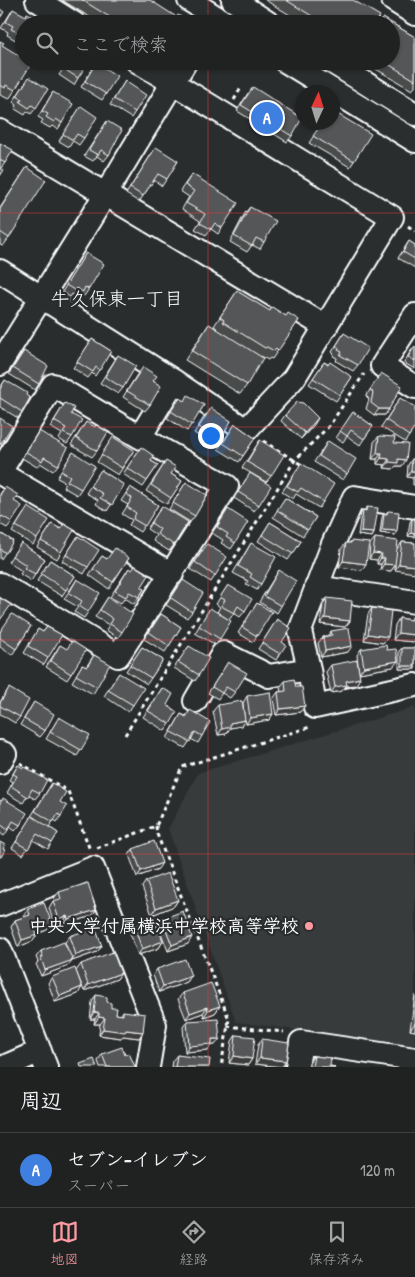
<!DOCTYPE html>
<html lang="ja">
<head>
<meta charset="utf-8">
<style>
  body { margin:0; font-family:"Patrick Hand","Klee One",sans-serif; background:#282a2a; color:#f1f3f6 }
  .compass { position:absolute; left:295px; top:85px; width:45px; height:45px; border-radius:50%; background:#202222; box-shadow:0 1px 4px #0004; rotate:4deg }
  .you { position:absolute; left:210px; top:435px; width:18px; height:18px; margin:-12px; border:4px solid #fff; border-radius:50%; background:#1a73e8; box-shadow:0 0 0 8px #1a73e833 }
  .badge { display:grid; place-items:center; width:32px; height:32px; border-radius:50%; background:#ff9aa2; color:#fff; font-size:16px; font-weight:700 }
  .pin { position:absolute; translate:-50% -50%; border:2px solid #fff; box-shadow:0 1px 5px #0006 }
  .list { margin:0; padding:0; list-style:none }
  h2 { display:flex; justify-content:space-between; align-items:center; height:65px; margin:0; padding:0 20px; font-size:21px }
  h2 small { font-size:16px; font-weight:400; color:#a2a4a5 }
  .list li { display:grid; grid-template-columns:32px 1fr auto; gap:15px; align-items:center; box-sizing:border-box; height:75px; padding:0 20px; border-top:1px solid #3d3f40 }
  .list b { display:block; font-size:19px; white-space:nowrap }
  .list p { margin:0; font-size:16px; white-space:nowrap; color:#a2a4a5 }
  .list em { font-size:16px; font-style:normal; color:#a2a4a5 }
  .icon { flex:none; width:28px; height:28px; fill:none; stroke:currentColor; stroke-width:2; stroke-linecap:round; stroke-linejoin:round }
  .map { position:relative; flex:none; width:415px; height:1067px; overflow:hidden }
  .search { position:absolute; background:#202222; box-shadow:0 1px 4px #0004; left:15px; right:15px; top:15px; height:55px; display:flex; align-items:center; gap:12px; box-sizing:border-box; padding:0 18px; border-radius:28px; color:#a2a4a5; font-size:19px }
  .sheet { height:140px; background:#202222 }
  nav { display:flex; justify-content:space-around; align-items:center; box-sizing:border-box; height:70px; border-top:1px solid #3d3f40; background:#202222; font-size:14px; color:#a2a4a5 }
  nav a { display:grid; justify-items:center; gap:2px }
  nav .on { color:#ff9aa2 }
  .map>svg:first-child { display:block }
</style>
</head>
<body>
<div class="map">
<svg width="415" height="1067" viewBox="0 0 415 1067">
  <rect width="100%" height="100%" fill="#2a2d2e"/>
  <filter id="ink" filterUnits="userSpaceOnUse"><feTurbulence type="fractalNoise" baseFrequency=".02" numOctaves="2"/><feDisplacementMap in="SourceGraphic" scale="10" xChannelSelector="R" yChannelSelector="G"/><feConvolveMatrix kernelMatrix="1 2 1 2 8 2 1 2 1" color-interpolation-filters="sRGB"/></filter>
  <g filter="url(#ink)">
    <!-- built -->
    <path fill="#373a3b" d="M415,707V1046L236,1022L168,829L198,773Z"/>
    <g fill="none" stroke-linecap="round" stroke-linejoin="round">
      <!-- minor casing -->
      <g stroke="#fff" stroke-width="26">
        <path id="minor" d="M37,0L75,24
          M189,0L227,24
          M233,0L270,24
          M393,0L415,14
          M285,61L415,141
          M330,61L415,114
          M0,131L326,327
          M0,271L174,381L246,430L294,378L392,217L137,61
          M415,315L382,366L415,387
          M0,364L105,195L186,61
          M140,437L174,381
          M0,472L53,385L140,437L227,486L118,656L0,584
          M0,473L172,574
          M415,507L354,497L333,544L300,631L309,669L315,707L415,685
          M316,587L415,602
          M195,701L223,653L269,676L309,669
          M0,752L5,754L0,762
          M0,905L93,868L155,1025L148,1067
          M0,949L46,1067
          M4,1067L40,1051
          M297,1067L301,1042L415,1059"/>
      </g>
      <!-- path -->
      <path stroke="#fff" stroke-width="3" stroke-dasharray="4 4" stroke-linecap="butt" d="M234,100L242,86
        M408,226L415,231
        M263,441L302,465
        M125,735L295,460L329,426L364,374
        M20,763L68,791L90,850
        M156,826L157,834L229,1019L221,1067
        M97,848L156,826L182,767L310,727
        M227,1026L284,1032"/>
      <!-- minor -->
      <use href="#minor" stroke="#2a2d2e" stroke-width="22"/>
    </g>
    <!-- wall -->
    <path fill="#494b4c" stroke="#fff" d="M62,0H150L170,24H101Z
      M265,0H353L375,24H305Z
      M13,9L24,24V45L7,35L8,32L1,28Z
      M383,18L415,37V87L412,90L362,61H391V24H379Z
      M0,41L2,45L15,90L9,99L0,95Z
      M45,61H61L56,68Z
      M68,61L78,78L74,85L59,75Z
      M157,61H171L166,67Z
      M96,63L106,94L102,100L81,87Z
      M125,81L135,112L131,118L110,105Z
      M25,83L36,108L31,114L27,111L25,115L15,109L17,105L13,102Z
      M53,92L62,123L58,129L52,126L50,128L41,123L43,120L38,117Z
      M248,93L292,136L287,142L237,111Z
      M81,106L84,138L79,145L73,141L69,147L59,141Z
      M107,121L109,155L104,161L97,156L93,161L84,156Z
      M329,122H332L354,161L350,167L309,143L322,123L327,126Z
      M0,143L5,163L1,168L0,176Z
      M152,153L178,161L162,186L154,180L139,202L126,194Z
      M27,167L9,238L3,246L0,245V208Z
      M192,174L222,228L218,234L211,229L206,235L195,229L200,221L182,209L189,197L180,191Z
      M250,207L264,242L260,249L252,245L247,252L230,242L245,213Z
      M409,241L415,245V268L398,258Z
      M86,253L89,289L84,296L81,294L78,298L72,294L70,297L62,292Z
      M237,291L269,311L299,320L272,359L270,358L268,360L261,356L247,385L240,394L185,360L209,324L217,330L218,329L214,326Z
      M344,333L358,365L353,371L336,361L337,358L333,356L334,354L332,352Z
      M92,339L111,351L95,376L92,373L88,378L73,368Z
      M415,346V369L404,363L410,352Z
      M24,351L39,384L35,390L9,374Z
      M118,355L123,388L118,394L100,383Z
      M324,362L352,377L336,401L309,384Z
      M138,373L150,405L145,411L123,397Z
      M381,373L389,409L385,415H374L366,409L369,399L366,396Z
      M5,380L26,395L22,412L18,418L0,407V388Z
      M180,398L185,401L204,405L187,431L167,418Z
      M400,398L415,427L405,442L381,427Z
      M65,403L71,414L72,437L67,444L59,439L62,434L50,427Z
      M353,412L373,426L360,445L347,436L343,442L336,438Z
      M206,414L231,421L215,446L194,433Z
      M285,415L314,425L301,439L281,421Z
      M86,422L97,451L92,457L71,445Z
      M235,424L255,438L239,462L218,449Z
      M39,431L58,465L53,471L40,463L37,467L22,458Z
      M379,436L394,443L402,466H396L393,469L384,468L385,465L377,464V459H372L374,442Z
      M260,440L271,476L266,482L242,468Z
      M328,441L347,474L343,480L314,462Z
      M109,443L134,450L118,475L97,462Z
      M141,447L151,461L158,465L143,487L123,474Z
      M73,452L81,489L77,495L63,487L65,482L57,478Z
      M412,459H415V485H413V478L407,477L408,465Z
      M166,461L171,474L182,481L167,504L146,491Z
      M297,469L323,502L319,508L296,494L293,499L282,492Z
      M101,470L124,485L107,511L96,504L98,500L86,493Z
      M246,479L259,505L254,511L234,498Z
      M186,482L195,516L190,522L169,509Z
      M5,487L14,501L12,522L7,528L0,524V494Z
      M130,487L158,505L140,532L129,525L132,520L122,514L128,505L121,501Z
      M285,498L316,517L303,536L273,517Z
      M162,506L174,545L169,551L153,541L156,535L147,529Z
      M367,507L374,533L372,537L358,535L361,513L363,510H365Z
      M228,509L235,543L231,549L221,543L223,540L212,533Z
      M388,511L395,535L380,533L382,517L384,514H385Z
      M24,513L37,539L33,545L12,532Z
      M415,517V537L408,536L410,522L412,519H414Z
      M270,522L301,541L288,560L258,541Z
      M52,524L60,529L64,524L61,552L57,559L37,547Z
      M0,533L13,541L1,559H0Z
      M78,536L88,567L84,574L62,561Z
      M375,538L398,548L402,542L415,543L395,570V565L391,571L380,570L381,564H377V560L369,559L370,544Z
      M351,541L362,570L339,567L341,549L346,543H350Z
      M21,543L45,559L31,581L20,574L22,571L8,562Z
      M251,543L261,584L257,590L246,584L248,581L233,573Z
      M202,550L215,576L211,582L190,569Z
      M102,556L107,559L129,558L109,589L89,575Z
      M50,560L75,576L62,596L37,581Z
      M129,568L141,588L144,589L134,604L125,598L121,603L110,597Z
      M279,570L281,606L277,613L259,602Z
      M77,579L88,612L84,618L74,612L78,607L64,599Z
      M183,580L192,612L187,618L166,605Z
      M228,585L245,611L240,617L234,613L229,620L217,612L220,607L216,604Z
      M108,597L122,632L118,638L106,630L109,625L95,617Z
      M327,598L350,621L345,627L320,624L323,604Z
      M257,603V636L253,642L238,633Z
      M210,608L220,639L216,645L195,633Z
      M372,608L383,643L364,640L368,614Z
      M161,614L181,627L165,652L144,639Z
      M415,616V642L393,640L395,625L399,618L410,620L412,617H414Z
      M277,619L280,654L276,660L258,649Z
      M31,626L12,655L0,647V631Z
      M47,627L48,658L44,665L24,653L38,629L43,632Z
      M331,631L348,652L321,657L318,643L323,637L328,636Z
      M60,645L66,649L71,674L67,680L46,667Z
      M189,646L199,675L195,681L174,668Z
      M142,647L163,660L147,684L126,671Z
      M402,648H415V669H399V651Z
      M361,649L387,650L393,667L359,673L357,655Z
      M94,655L97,687L93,694L72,682L82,665L86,667Z
      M228,662L235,692L230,698L222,693L218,699L208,693Z
      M331,665L356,685L346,686L342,691L331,693L326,672Z
      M119,673L133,705L128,712L104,696Z
      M285,681L300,712L276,715L273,699L278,692H281L280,687Z
      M9,688L20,717L15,723L0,714V702Z
      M162,688L167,705L170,724L165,731L143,717Z
      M247,696L273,714L269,720L246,724L245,720L241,726L230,728L226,734L218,735L213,711L218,705L244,715L243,703Z
      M34,702L45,731L40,737L20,725Z
      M190,710L202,736L198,743L191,739L185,748L167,738L181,714L186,716Z
      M59,717L81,750L77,756L46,739Z
      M18,765L40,793L35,799L28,795L23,803L7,793L13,782L9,780Z
      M52,783L60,802L61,816L57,822L54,820L49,827L58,833L48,849L33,840L23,855L12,848L31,818H30Z
      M0,800L20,825L15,831L10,827L4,836L0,833Z
      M133,849L158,869L137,877L129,855Z
      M146,881L178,900L174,906L152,915L142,887Z
      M59,892L92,916L64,925L63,923L54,925L49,908L53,901H55L54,898Z
      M28,909L47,930L37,934L33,941L18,947L11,927L15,920L24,917V915Z
      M162,919L188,944L168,951L158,925Z
      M134,926L163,941L159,948L138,955L130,933Z
      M70,936L102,946L97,952L72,961L68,966L41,976L36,964L38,962L36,957L41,951L68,950L65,942Z
      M81,964L121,973L117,979L84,991L76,971Z
      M157,969L191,976L187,982L159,992L153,975Z
      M52,977L78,994L55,1002L48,983Z
      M183,993L220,1006L215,1013L204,1017L203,1013L186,1019L178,999Z
      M96,995L107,1002L116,1014L121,1015L123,1011L139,1038L123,1036L121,1038L99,1035L100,1024H94L95,1019H90L92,1002Z
      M415,995V1031L410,1030Z
      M187,1021L215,1045H211L208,1050L185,1052L183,1027Z
      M236,1035L252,1059L248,1065L229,1063L232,1041Z
      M262,1039L286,1061L282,1067L255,1064L258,1045Z
      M102,1054L125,1055L135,1067H100L98,1061Z
      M177,1055L209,1067H171L172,1061Z
      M314,1056L330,1066L335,1067H309V1062Z"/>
    <!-- shaded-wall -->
    <path fill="#3c3d3e" stroke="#fff" d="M379,409H389L385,415H374Z
      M318,418L314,425L301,439L305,433Z
      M377,453H382L377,459H372Z
      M381,458L389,459L385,465L377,464Z
      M398,459L406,460L402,466H396L393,469L384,468L389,462Z
      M411,471H415V475L413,478L407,477Z
      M382,530L397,531L395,535L380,533Z
      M361,532L374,533L372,537L358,535Z
      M411,533L415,534V537L408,536Z
      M373,553L382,554L377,560L369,559Z
      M381,558H385L381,564H377Z
      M343,561L366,564L362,570L339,567Z
      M384,564L395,565L391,571L380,570Z
      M399,564L415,566V573L395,570Z
      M325,618L350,621L345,627L320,624Z
      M398,633L415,635V642L393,640Z
      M368,634L388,637L383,643L364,640Z
      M352,646L348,652L321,657L325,651Z
      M398,661L393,667L359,673L364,667Z
      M402,666H415V669H399Z
      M360,678L356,685L346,686L342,691L331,693L335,687L346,681Z
      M305,706L300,712L276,715L280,709Z
      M273,714L269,720L246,724L250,718Z
      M245,720L241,726L230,728L226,734L218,735L222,729L230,723Z
      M162,863L158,869L137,877L141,871Z
      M178,900L174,906L152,915L156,908Z
      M96,910L92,916L64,925L68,919Z
      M67,916L63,923L54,925L59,919Z
      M52,924L47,930L31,936L35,930Z
      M37,935L33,941L18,947L22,940Z
      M192,937L188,944L168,951L172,945Z
      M163,941L159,948L138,955L142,949Z
      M102,946L97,952L72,961L68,966L41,976L45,970L72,960L76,955Z
      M121,973L117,979L84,991L88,985Z
      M191,976L187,982L159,992L163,986Z
      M82,987L78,994L55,1002L60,996Z
      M220,1006L215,1013L204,1017L208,1010Z
      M207,1007L203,1013L186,1019L190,1013Z
      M94,1012L99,1013L95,1019H90Z
      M99,1017L105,1018L100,1024H94Z
      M415,1023V1031L410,1030Z
      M103,1029L126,1030L143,1032L139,1038L123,1036L121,1038L99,1035Z
      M212,1039H220L215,1045H211L208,1050L185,1052L189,1046Z
      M234,1056L252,1059L248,1065L229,1063Z
      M260,1058L286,1061L282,1067L255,1064Z"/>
    <!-- building -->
    <path fill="#555758" stroke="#fff" d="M82,0H150L175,16L170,24H121Z
      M286,0H353L380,16L375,24H325Z
      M0,9L4,12L0,18Z
      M13,9L26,16L27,13L41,20L39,24H24V36L11,29L13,26L6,22Z
      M178,15L192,24H173Z
      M383,18L415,37V80L383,61H391V24H380Z
      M0,41L4,43L2,45L23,58L24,57V61H33L15,90L6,85L5,88L0,85Z
      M69,61H89L78,78L64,69Z
      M96,63L117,76L106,94L85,81Z
      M29,77L48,89L36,108L32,105L29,108L20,102L22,99L17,96Z
      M125,81L146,95L135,112L114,99Z
      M253,87L302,118L292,136L241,105Z
      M53,92L73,104L62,123L56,119L54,122L46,117L48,114L42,111Z
      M81,106L97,117L84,138L77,134L73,140L63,134Z
      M336,113L371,134L354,161L313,136L322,123L327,127L330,122H332V118Z
      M107,121L122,130L109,155L101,150L98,155L89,150Z
      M0,143L13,150L5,163L0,160Z
      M156,147L178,161L167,179L158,174L143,196L130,188Z
      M27,167L46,180L9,238L0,232V209Z
      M0,168L4,170L0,176Z
      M192,174L238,203L222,228L215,223L211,229L200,223L205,214L186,203L194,191L185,185Z
      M250,207L276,221L264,242L256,238L252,246L234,236Z
      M409,241L415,245V259L403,252Z
      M86,253L104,264L89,289L85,287L83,292L76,288L74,290L66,285Z
      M237,291L270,311L272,307L286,316L288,313L299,320L278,351L276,349L274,351L267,347L265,348L223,322L224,320L220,317Z
      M209,324L263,358L247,385L192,351Z
      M344,333L368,348L358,365L340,355L342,352L338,350L339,348L336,346Z
      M92,339L111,351L100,370L96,367L93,372L77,362Z
      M415,346V361L408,357Z
      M24,351L48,366L39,384L13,368Z
      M118,355L136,366L123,388L105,377Z
      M324,362L328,365L330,362L352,377L340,395L313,378Z
      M143,367L157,376L153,381L161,386L150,405L127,391Z
      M381,373L402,386L389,409H379L371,403L373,392L370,390Z
      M5,380L27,393L26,395L30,398L22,412L0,398V389Z
      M188,395L204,405L192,425L171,411L180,398L185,401Z
      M400,398L415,407V427L409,436L386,420Z
      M297,402L303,403L318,418L305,433L285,415Z
      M65,403L74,408L71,414L82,420L72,437L63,433L66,428L54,421Z
      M211,408L231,421L220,440L199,427Z
      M353,412L373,426L364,439L351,430L347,436L340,431Z
      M0,418L12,426L0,445Z
      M86,422L95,427L96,425L108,432L97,451L76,438Z
      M235,424L255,438L243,456L223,443Z
      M39,431L68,448L58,465L44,457L42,461L26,452Z
      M379,436L395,437L394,443L408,444L406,460L398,459V463L389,462V459L381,458L382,453H377Z
      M113,437L134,450L122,468L101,455Z
      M260,440L284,455L271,476L247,462Z
      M328,441L356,459L347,474L319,456Z
      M141,447L154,456L151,461L158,465L147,481L127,468Z
      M73,452L95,466L81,489L67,481L70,476L61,471Z
      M412,459H415V471H411Z
      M166,461L176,467L171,474L182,481L171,498L151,485Z
      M301,463L334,484L323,502L301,488L298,492L287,486Z
      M101,470L124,485L112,505L100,498L103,494L90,486Z
      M250,473L271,486L259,505L238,492Z
      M186,482L207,495L195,516L173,503Z
      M5,487L18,495L14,501L22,506L12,522L2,516L0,519V495Z
      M130,487L158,505L145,526L133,519L136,513L127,507L132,498L126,494Z
      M285,498L316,517L308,530L277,510Z
      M162,506L188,522L174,545L157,534L160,529L151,523Z
      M28,507L49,520L37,539L16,526Z
      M367,507L378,508L374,533L361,532L363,510L366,511Z
      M228,509L248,522L235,543L226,537L228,534L217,527Z
      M388,511L399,512L397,531L382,530L384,514H387Z
      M412,519H415V534L411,533Z
      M270,522L301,541L293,554L262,535Z
      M52,524L61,529L64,524L74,530L61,552L41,541Z
      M0,533L13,541L6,553L0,549Z
      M78,536L99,550L88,567L66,555Z
      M375,538L398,541L395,565L384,564L385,558H381L382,554L373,553Z
      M351,541L369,543L366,564L343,561L346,543H351Z
      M402,542L415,543V566L399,564Z
      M21,543L45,559L35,574L24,568L26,565L12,556Z
      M251,543L276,557L261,584L250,577L252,574L238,566Z
      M207,544L227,557L215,576L195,562Z
      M115,548L129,558L113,582L93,569L102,556L107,559Z
      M50,560L75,576L66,590L41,574Z
      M135,566L149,575L141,588L144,589L139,597L129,592L126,597L115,591L129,568L132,570Z
      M279,570L296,581L281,606L264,596Z
      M77,579L100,593L88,612L79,606L82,601L69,593Z
      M183,580L203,593L192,612L171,598Z
      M228,585L252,599L245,611L238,606L234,613L221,606L225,600L220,597Z
      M108,597L133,614L122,632L110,624L113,619L100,610Z
      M0,598L11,605L0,620Z
      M327,598L352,601L350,621L325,618Z
      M257,603L272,612L257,636L242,627Z
      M210,608L231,621L220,639L199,626Z
      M372,608L391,611L388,637L368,634Z
      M12,614L31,626L16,649L0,638V632Z
      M161,614L181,627L169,646L149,632Z
      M412,617H415V635L398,633L399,618L411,620Z
      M277,619L291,628L282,642L286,645L280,654L262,643Z
      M47,627L62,635L48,658L28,646L38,629L43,632Z
      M349,628L352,646L325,651L323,637L332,635L331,631Z
      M72,641L86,650L71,674L51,661L60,645L67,649Z
      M386,645L387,650L396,649L398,661L364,667L361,649Z
      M189,646L209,658L199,675L178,662Z
      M142,647L163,660L151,678L130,665Z
      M402,648H415V666H402Z
      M94,655L110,664L97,687L76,675L82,665L87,667Z
      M357,660L360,678L346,681L347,685L335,687L331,665Z
      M228,662L247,673L235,692L226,687L222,693L212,687Z
      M119,673L144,688L133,705L108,690Z
      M294,679L296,687H302L305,706L280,709L278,692L286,691L285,681Z
      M9,688L29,700L20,717L0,706V703Z
      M162,688L173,694L167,705L177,712L170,724L148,711Z
      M270,692L273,714L250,718L247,696Z
      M242,701L245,720L230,723V727L222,729L218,705Z
      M34,702L54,714L45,731L24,719Z
      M190,710L210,722L202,736L195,732L190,742L171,732L181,714L186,717Z
      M59,717L90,735L81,750L50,732Z
      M18,765L23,768L24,767L47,780L40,793L32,789L28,797L11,786L17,776L13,774Z
      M52,783L66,792L60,802L67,806L61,816L58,814L53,822L35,811Z
      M3,798L27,813L20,825L13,821L8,830L0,824V800L2,801Z
      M32,816L58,833L52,843L37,834L28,849L16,842Z
      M154,841L162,863L141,871L133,849Z
      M0,842L5,845L3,849L5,850L1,857H0Z
      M168,873L178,900L156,908L146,881Z
      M88,883L96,910L68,919L67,916L59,919L53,901L61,899L59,892Z
      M44,903L52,924L35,930L37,935L22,940L15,920L30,915L28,909Z
      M183,911L192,937L172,945L162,919Z
      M150,921L151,925L156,923L163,941L142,949L134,926Z
      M95,927L102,946L76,955L70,936Z
      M64,942L73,960L45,970L41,958L43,957L41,951Z
      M113,952L121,973L88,985L81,964Z
      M185,959L191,976L163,986L157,969Z
      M75,968L82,987L60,996L52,977Z
      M211,983L220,1006L208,1010L207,1007L190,1013L183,993Z
      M96,995L107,997V1002L111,1003V1008H117L116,1014L123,1015V1011L145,1014L143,1032L126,1030L125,1032L103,1029L105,1018L99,1017V1013L94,1012Z
      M218,1019L220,1039H212V1044L189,1046L187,1021Z
      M236,1035L255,1037L252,1059L234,1056Z
      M262,1039L289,1043L286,1061L260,1058Z
      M122,1047L125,1055L129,1053L135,1067H107L102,1054Z
      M177,1055L210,1059L209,1067H175Z
      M314,1056L331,1058L330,1066L335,1067H312Z
      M94,1059L97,1067H81L80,1064Z"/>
  </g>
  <!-- grid -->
  <path fill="none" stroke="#da3e3e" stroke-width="1" stroke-opacity="0.55" d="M208,0V24M208,61V1067M0,213H415M0,427H415M0,640H415M0,854H415"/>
  <!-- markers -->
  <circle fill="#ff9aa2" stroke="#2a2d2e" stroke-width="2" cx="309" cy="926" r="5"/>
  <g text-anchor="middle" stroke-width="4.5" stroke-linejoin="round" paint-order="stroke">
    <!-- poi labels -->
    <g font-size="18" font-weight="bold" fill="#fff" stroke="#2a2d2e" text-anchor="end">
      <text x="299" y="932">中央大学付属横浜中学校高等学校</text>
    </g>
    <!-- neighbourhood labels -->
    <g font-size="19" fill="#fff" stroke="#2a2d2e">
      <text x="117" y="305">牛久保東一丁目</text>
    </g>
  </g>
</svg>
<svg class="compass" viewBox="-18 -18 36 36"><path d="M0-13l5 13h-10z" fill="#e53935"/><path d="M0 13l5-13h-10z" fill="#a2a4a5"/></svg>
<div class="you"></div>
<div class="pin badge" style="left:267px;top:118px;background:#3f7fe0">A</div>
<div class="search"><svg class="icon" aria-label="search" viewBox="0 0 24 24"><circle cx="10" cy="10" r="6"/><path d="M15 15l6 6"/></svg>ここで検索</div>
</div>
<section class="sheet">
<h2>周辺<small></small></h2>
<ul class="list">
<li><span class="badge" style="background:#3f7fe0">A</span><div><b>セブン-イレブン</b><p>スーパー</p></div><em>120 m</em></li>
</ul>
</section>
<nav>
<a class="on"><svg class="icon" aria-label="map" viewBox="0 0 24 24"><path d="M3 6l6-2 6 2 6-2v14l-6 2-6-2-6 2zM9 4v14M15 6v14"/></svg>地図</a>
<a><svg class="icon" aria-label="directions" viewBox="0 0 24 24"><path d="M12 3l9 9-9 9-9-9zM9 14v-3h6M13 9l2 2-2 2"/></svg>経路</a>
<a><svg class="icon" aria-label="saved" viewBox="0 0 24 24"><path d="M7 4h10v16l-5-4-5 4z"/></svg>保存済み</a>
</nav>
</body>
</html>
